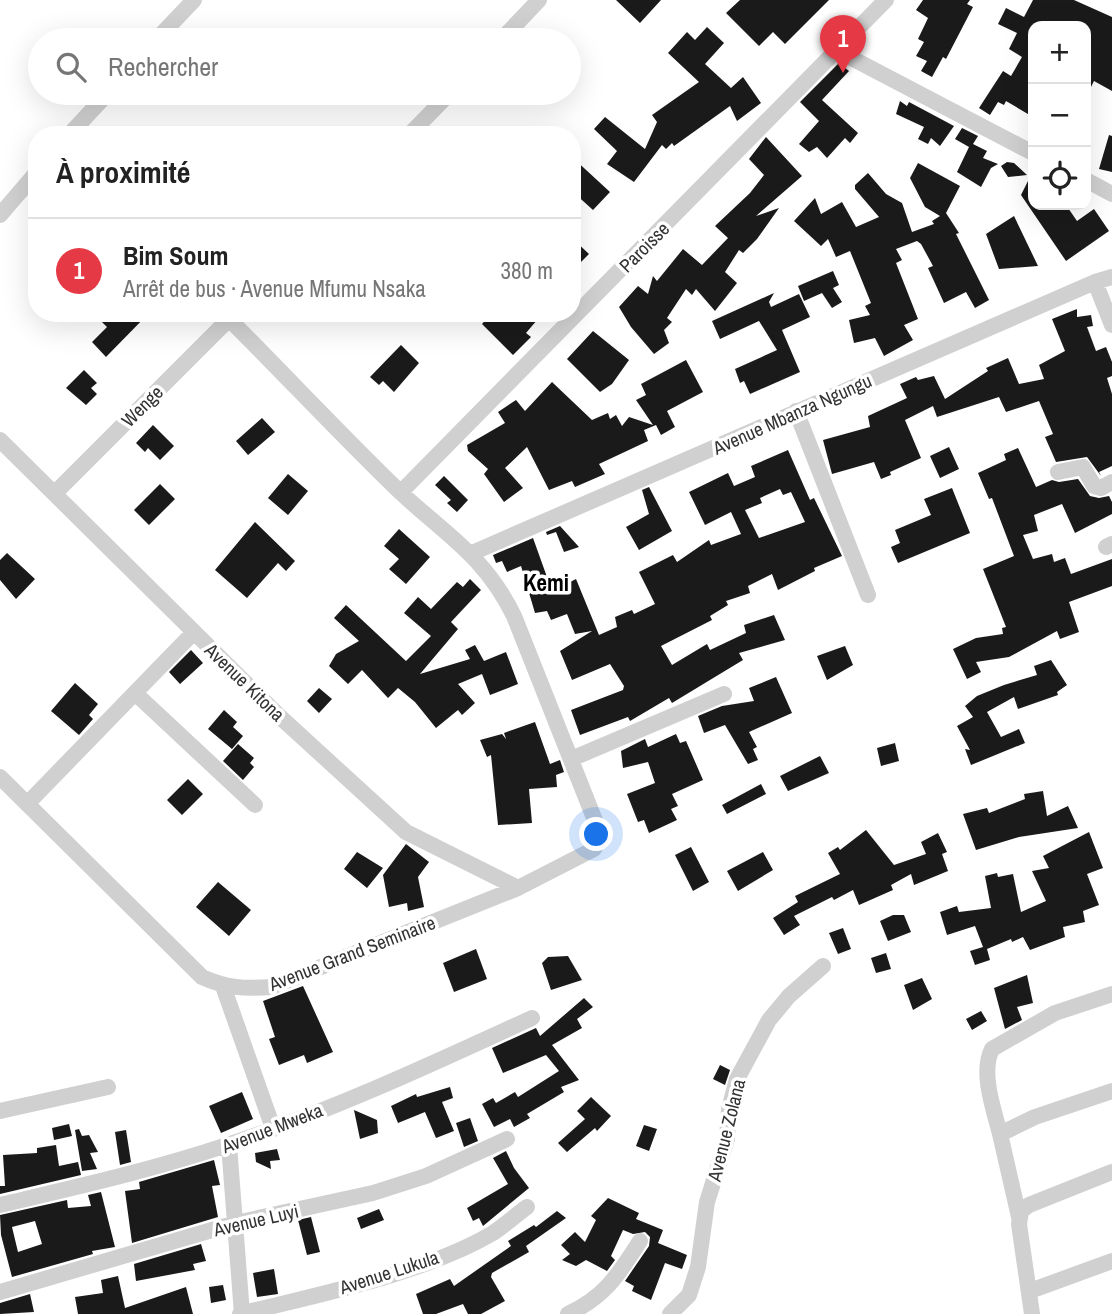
<!DOCTYPE html>
<html lang="fr">
<head>
<meta charset="utf-8">
<style>
  body { margin:0; font-family:"Archivo Narrow",sans-serif; background:#f6f6f6; color:#222 }
  .controls { position:absolute; right:21px; top:21px; display:grid; overflow:hidden; border-radius:14px; box-shadow:0 7px 28px #0002 }
  .controls button { width:63px; height:63px; display:grid; place-items:center; padding:0; border:0; border-bottom:2px solid #e0e0e0; background:#fff; color:#222; font:35px sans-serif }
  .you { position:absolute; left:597px; top:835px; width:24px; height:24px; margin:-18px; border:5px solid #fff; border-radius:50%; background:#1a73e8; box-shadow:0 0 0 10px #1a73e833 }
  .badge { display:grid; place-items:center; width:46px; height:46px; border-radius:50%; background:#e63946; color:#fff; font-size:23px; font-weight:700 }
  .pin { position:absolute; translate:-50% -58px; filter:drop-shadow(0 2px 4px #0008) }
  .pin::after { content:''; position:absolute; top:37px; width:24px; height:21px; background:inherit; clip-path:polygon(0 0,100% 0,50% 100%) }
  .list { margin:0; padding:0; list-style:none }
  h2 { display:flex; justify-content:space-between; align-items:center; height:91px; margin:0; padding:0 28px; font-size:30px }
  h2 small { font-size:23px; font-weight:400; color:#767676 }
  .list li { display:grid; grid-template-columns:46px 1fr auto; gap:21px; align-items:center; box-sizing:border-box; height:105px; padding:0 28px; border-top:2px solid #e0e0e0 }
  .list b { display:block; font-size:26px; white-space:nowrap }
  .list p { margin:0; font-size:23px; white-space:nowrap; color:#767676 }
  .list em { font-size:23px; font-style:normal; color:#767676 }
  .icon { flex:none; width:38px; height:38px; fill:none; stroke:currentColor; stroke-width:2; stroke-linecap:round; stroke-linejoin:round }
  .map { position:relative; flex:none; width:1112px; height:1314px; overflow:hidden }
  .search { position:absolute; background:#fff; box-shadow:0 7px 28px #0002; left:28px; top:28px; width:553px; height:77px; display:flex; align-items:center; gap:18px; box-sizing:border-box; padding:0 24px; border-radius:38px; color:#767676; font-size:26px }
  .panel { position:absolute; background:#fff; box-shadow:0 7px 28px #0002; left:28px; top:126px; width:553px; height:196px; border-radius:28px }
  .map>svg:first-child { display:block }
</style>
</head>
<body>
<div class="map">
<svg width="1112" height="1314" viewBox="0 0 1112 1314">
  <rect width="100%" height="100%" fill="#fff"/>
  <!-- building -->
  <path fill="#1a1a1a" fill-rule="evenodd" d="M616,0H661L640,23Z
    M740,0H829L785,44L773,32L759,46L726,13Z
    M923,0H970L967,4L973,7L946,59L943,57L932,77L921,71L927,61L916,56L924,42L918,39L928,18L916,10Z
    M1033,0H1074L1112,17V91L1094,81L1086,97V26H1033V62L1028,71L1033,77L1028,87L1033,90V117L1006,101L1004,105L998,102L990,115L979,108L1003,71L1011,76L1022,57L1009,49L1017,33L998,24L1006,8L1024,17Z
    M707,27L724,43L705,64L731,88L743,77L761,103L737,121L730,106L674,146L672,143L666,149L662,145L634,182L607,164L617,151L594,129L605,117L645,149L657,122L652,115L699,82L668,53L687,32L695,40Z
    M839,63L849,71L822,100L858,133L850,143L845,138L827,158L817,147L809,152L799,144L819,121L800,102Z
    M900,101L907,106L909,102L954,126L940,146L931,138L928,144L918,139L924,127L896,114Z
    M962,128L978,136L973,144L987,151L983,158L998,164L991,168L981,187L957,172L969,147L955,139Z
    M1109,135L1112,136V172L1099,169Z
    M766,137L802,176L756,216L779,208L757,239L743,253L739,250L725,272L737,283L715,311L696,289L692,295L686,289L667,318L672,322L664,330L669,343L654,354L631,327L619,307L638,286L648,294L653,276L657,281L683,249L702,265L728,238L715,226L750,193L764,175L749,159Z
    M572,157L610,192L593,210L572,191Z
    M1007,162L1014,163L1027,175L1008,177L1001,166Z
    M918,163L960,186L946,213L959,233L956,234L989,300L975,308L966,292L944,303L928,268L933,266L921,244L917,241L896,249L902,260L896,263L918,319L904,325L913,340L884,356L875,338L854,343L849,320L870,315L865,306L871,303L850,251L836,257L828,239L821,246L794,221L815,198L821,214L842,202L856,227L879,217L855,189V185L868,173L886,194L902,203L912,232L934,224L932,221L940,216L925,207L910,178Z
    M1033,171V205H1066L1077,221L1094,209L1109,231L1066,261L1021,195Z
    M1014,216L1038,266L999,269L986,234Z
    M572,238L589,254L572,271Z
    M833,271L839,285L833,288L842,302L832,308L822,293L804,301L798,286Z
    M774,293L769,302L771,307L799,294L810,317L782,330L800,372L750,394L744,381L740,383L735,369L777,350L759,321L720,339L712,321Z
    M1077,309V317L1091,315L1093,326L1087,327L1096,351L1106,347L1112,362V376L1107,378L1112,394V466L1099,472L1101,476L1087,457L1056,462L1045,437L1053,434L1039,401L1006,412L999,397L937,417L933,406L905,420L921,458L890,472L891,475L881,479L874,462L832,474L823,440L870,427L868,416L907,398L900,384L916,377L918,380L934,376L945,399L988,371L986,368L1008,358L1019,384L1044,379L1039,365L1065,351L1052,319Z
    M93,313H149L106,357L92,342L107,327Z
    M492,313H543L526,333L531,337L513,355L482,324Z
    M593,331L629,360L612,384L600,392L567,359Z
    M401,345L419,363L394,392L383,381L379,385L370,377Z
    M686,360L703,392L667,411L675,427L661,435L656,425L644,430L648,441L599,464L605,474L575,487L572,481L549,490L527,447L505,468L523,488L504,502L484,474L488,469L468,451L467,445L505,423L498,412L516,400L525,411L552,382L592,420L608,413L610,419L616,415L622,426L629,417L653,425L636,400L646,395L641,384Z
    M84,370L97,383L91,388L97,394L86,405L66,388Z
    M262,418L275,432L248,455L236,441Z
    M153,425L174,446L160,460L148,448L145,452L136,443Z
    M949,447L959,469L940,478L930,456Z
    M1018,448L1036,487L1052,480L1059,482L1078,479L1090,496L1099,498L1109,496L1112,502V514L1075,533L1062,504L1034,515L1038,531L1023,535L1033,559L1052,554L1054,562L1065,558L1071,574L1112,559V586L1069,602L1079,632L1060,639L1057,631L1009,657L976,662L981,672L967,679L953,649L976,638L1003,634L1002,628L1006,627L983,569L1014,556L992,498L989,499L978,473L1006,460L1004,454Z
    M788,450L810,500L814,498L842,556L814,568L815,571L778,590L772,574L748,586L750,593L726,601L728,605L710,616L712,620L661,646L672,665L707,644L710,650L746,633L744,625L774,615L785,640L739,653L743,660L672,703L669,698L630,721L628,717L580,735L571,710L623,690L624,686L610,664L572,680L560,651L592,631L575,634L567,614L551,620L547,611L535,613L521,566L507,572L502,561L496,563L493,555L533,538L552,591L576,579L599,635L617,627L615,617L632,610L634,614L655,604L639,572L673,555L677,562L709,540L711,545L741,534L731,512L705,525L689,492L728,473L734,486L755,477L751,466ZM780,489L783,495L791,492L805,522L759,538L745,510L762,503L760,498Z
    M288,474L308,491L288,515L268,498Z
    M444,476L468,500L457,512L447,503L451,500L435,485Z
    M160,484L175,499L149,525L134,510Z
    M649,487L672,531L639,550L626,527L649,514L642,490Z
    M952,488L970,533L898,563L891,547L900,543L895,530L931,515L924,499Z
    M255,522L295,561L286,571L278,563L247,598L215,570Z
    M560,526L579,547L564,552L556,532L547,535L546,532Z
    M399,529L430,557L406,584L389,569L399,559L384,546Z
    M7,553L35,579L16,599L0,580V560Z
    M470,579L481,590L451,622L458,629L420,674L470,659L465,650L475,645L484,661L506,652L518,684L490,695L482,674L458,684L475,703L462,715L458,710L436,728L415,702L398,688L388,698L362,670L348,684L329,666L336,654L359,641L334,618L346,605L406,661L431,636L404,613L418,597L431,609L457,582L463,587Z
    M845,646L853,665L827,680L817,656Z
    M191,650L203,663L180,684L169,672Z
    M1051,660L1067,685L1057,692L1058,695L1018,709L1014,697L987,712L1001,737L1019,729L1025,743L971,765L965,749L970,750L957,726L973,717L965,706L977,696L1004,685L1037,675L1034,666Z
    M776,677L792,713L749,732L757,747L753,749L758,760L748,764L725,725L704,733L698,716L722,706L754,701L749,688Z
    M75,683L98,704L89,715L93,719L79,735L51,711Z
    M319,688L332,699L319,713L307,701Z
    M224,710L237,722L233,727L243,736L232,749L208,729Z
    M535,722L550,764L560,760L564,772L556,775L557,787L529,789L532,823L498,825L491,755L487,757L480,740L502,734L506,739L504,733Z
    M676,734L680,743L686,741L703,780L672,794L678,806L671,809L677,820L649,833L644,820L638,822L627,794L655,783L648,762L623,768L621,751L645,739L648,747Z
    M895,743L899,761L881,766L877,748Z
    M238,744L254,758L250,763L254,767L243,780L223,761Z
    M820,756L829,773L788,791L780,776Z
    M188,779L203,794L182,815L167,800Z
    M761,784L766,794L727,814L722,805Z
    M1043,791L1047,816L1068,806L1078,828L1019,837L976,850L963,814L987,808L989,813L1025,799L1024,794Z
    M866,830L894,865L926,854L921,842L938,833L947,852L942,854L948,871L914,885L911,874L891,885L893,890L859,905L853,890L834,900L832,897L794,916L800,925L784,935L773,918L798,902L795,896L840,874L828,853L838,847L840,850Z
    M1089,832L1103,868L1087,874L1099,905L1083,911L1085,922L1063,927L1065,937L1030,950L1023,937L1012,942L1011,939L987,949L990,960L975,965L970,951L983,947L975,926L947,935L940,912L957,906L959,912L991,908L985,876L997,873L998,877L1013,874L1021,912L1046,901L1032,871L1049,868L1043,856Z
    M406,844L429,862L418,877L424,907L408,911L407,903L389,907L383,875Z
    M691,847L709,882L693,891L675,855Z
    M357,852L383,868L367,888L344,869Z
    M763,852L773,870L738,891L727,871Z
    M218,882L251,910L229,936L196,907Z
    M893,915H904L911,932L888,941L880,921Z
    M843,928L851,949L838,954L829,933Z
    M476,949L487,979L454,992L443,963Z
    M886,953L891,969L876,973L871,958Z
    M568,956L582,980L551,990L542,963L548,957Z
    M1027,975L1033,1003L1017,1007L1022,1020L1005,1029L994,988Z
    M922,978L932,999L913,1010L904,985Z
    M303,986L333,1052L307,1063L304,1055L279,1065L269,1039L275,1037L263,1001Z
    M584,998L593,1007L577,1019L582,1028L552,1045L579,1080L561,1087L564,1092L527,1114L530,1118L514,1127L510,1119L494,1127L482,1104L493,1098L496,1103L515,1092L518,1097L559,1071L546,1055L503,1073L492,1048L536,1028L540,1036Z
    M981,1011L987,1021L972,1030L966,1019Z
    M720,1065L730,1070L725,1085L713,1079Z
    M450,1087L453,1098L442,1102L454,1131L436,1138L425,1112L398,1123L391,1106L416,1094L417,1097Z
    M242,1092L253,1119L221,1133L209,1106Z
    M591,1097L611,1116L597,1131L595,1128L567,1152L558,1143L585,1119L577,1111Z
    M354,1110L377,1120L378,1133L360,1139Z
    M470,1118L478,1141L464,1147L456,1123Z
    M69,1124L72,1136L54,1140L52,1128Z
    M644,1125L657,1129L649,1151L636,1146Z
    M79,1129L82,1136L89,1135L98,1152L90,1153L97,1169L82,1171L75,1130Z
    M126,1130L131,1162L120,1165L115,1132Z
    M56,1145L59,1166L78,1162L81,1175L0,1194V1186H5L3,1155L37,1153V1148Z
    M277,1149L280,1160L270,1161L271,1169L256,1162L255,1153Z
    M506,1151L514,1168L529,1188L483,1226L479,1218L473,1221L467,1208L508,1184L493,1158Z
    M214,1160L220,1185L212,1186L218,1217L132,1243L125,1191L140,1189L139,1182Z
    M101,1192L115,1247L92,1251L93,1254L12,1277L1,1235L0,1215L67,1200L68,1208L91,1206L88,1195ZM35,1221L42,1244L18,1252L12,1227Z
    M608,1198L639,1213L636,1219L663,1230L658,1243L687,1255L682,1269L665,1263L651,1300L632,1291L634,1286L625,1281L649,1246L650,1237L645,1232L633,1234L623,1230L611,1256L615,1260L607,1271L586,1260L576,1266L562,1260L570,1254L561,1245L575,1232L585,1242L596,1220L591,1216Z
    M379,1209L384,1220L361,1229L357,1218Z
    M557,1211L566,1218L526,1246L529,1252L492,1273L491,1277L505,1301L481,1314H468L463,1304L436,1314H423L416,1294L450,1279L454,1286L511,1246L508,1241L534,1225L536,1227Z
    M311,1217L320,1252L307,1255L298,1220Z
    M201,1244L206,1261L193,1264L195,1270L136,1281L134,1264Z
    M274,1269L278,1294L257,1297L253,1273Z
    M118,1276L125,1308L186,1287L193,1314H78L75,1297L103,1293L101,1280Z
    M223,1285L226,1300L211,1303L209,1287Z
    M30,1294L34,1312L0,1314V1303Z"/>
  <g fill="none" stroke-linecap="round" stroke-linejoin="round">
    <!-- minor -->
    <path stroke="#d0d0d0" stroke-width="16" d="M156,40L194,0
      M501,40L539,0
      M838,51L1033,153
      M69,135L108,93
      M409,135L450,93
      M1086,180L1112,194
      M0,215L37,172
      M1095,282L1112,325
      M796,411L868,595
      M0,440L278,715L406,832L518,888
      M1058,472L1083,467L1094,486L1101,488L1112,482
      M401,492L886,0
      M55,493L235,313
      M1106,547L1112,544
      M472,553L1095,282L1112,277
      M136,694L255,805
      M571,759L724,694
      M0,777L202,977C226,988 245,989 271,987L518,888L594,849L599,839L598,828L514,616C484,555 446,535 399,491C341,435 286,376 229,319
      M27,804L194,632
      M223,986L273,1128
      M0,1111L108,1087
      M1000,1134C994,1110 980,1073 992,1049L1055,1013L1112,994
      M229,1145L242,1314
      M0,1205C76,1187 152,1170 227,1145C331,1111 432,1064 532,1018
      M1019,1217L1000,1134L1035,1117L1112,1091
      M1030,1291L1112,1261
      M0,1292L236,1223L373,1193L426,1176L507,1139
      M240,1314C316,1295 426,1273 493,1233C505,1225 516,1215 527,1207
      M568,1314C606,1296 618,1275 640,1241
      M670,1314L689,1295L698,1267L707,1202L727,1139L729,1109L737,1079L769,1020L789,996L823,966
      M1032,1314L1019,1224L1021,1211L1029,1205L1112,1172"/>
  </g>
  <g text-anchor="middle" stroke-width="7" stroke-linejoin="round" paint-order="stroke">
    <!-- street labels -->
    <g font-size="19" fill="#333" stroke="#fff">
      <text transform="translate(644 247) rotate(-45)" y="7">Paroisse</text>
      <text transform="translate(142 406) rotate(-45)" y="7">Wenge</text>
      <text transform="translate(792 414) rotate(-24)" y="7">Avenue Mbanza Ngungu</text>
      <text transform="translate(245 682) rotate(44)" y="7">Avenue Kitona</text>
      <text transform="translate(352 953) rotate(-21)" y="7">Avenue Grand Seminaire</text>
      <text transform="translate(272 1128) rotate(-21)" y="7">Avenue Mweka</text>
      <text transform="translate(726 1130) rotate(-76)" y="7">Avenue Zolana</text>
      <text transform="translate(256 1220) rotate(-13)" y="7">Avenue Luyi</text>
      <text transform="translate(389 1272) rotate(-18)" y="7">Avenue Lukula</text>
    </g>
    <!-- quarter labels -->
    <g font-size="23" font-weight="bold" fill="#000" stroke="#fff">
      <text x="546" y="591">Kemi</text>
    </g>
  </g>
</svg>
<div class="controls">
<button>+</button>
<button>−</button>
<button><svg class="icon" aria-label="locate" viewBox="0 0 24 24"><circle cx="12" cy="12" r="6"/><path d="M12 2v4M12 18v4M2 12h4M18 12h4"/></svg></button>
</div>
<div class="you"></div>
<div class="pin badge" style="left:843px;top:73px">1</div>
<div class="search"><svg class="icon" aria-label="search" viewBox="0 0 24 24"><circle cx="10" cy="10" r="6"/><path d="M15 15l6 6"/></svg>Rechercher</div>
<section class="panel">
<h2>À proximité<small></small></h2>
<ul class="list">
<li><span class="badge">1</span><div><b>Bim Soum</b><p>Arrêt de bus · Avenue Mfumu Nsaka</p></div><em>380 m</em></li>
</ul>
</section>
</div>
</body>
</html>
